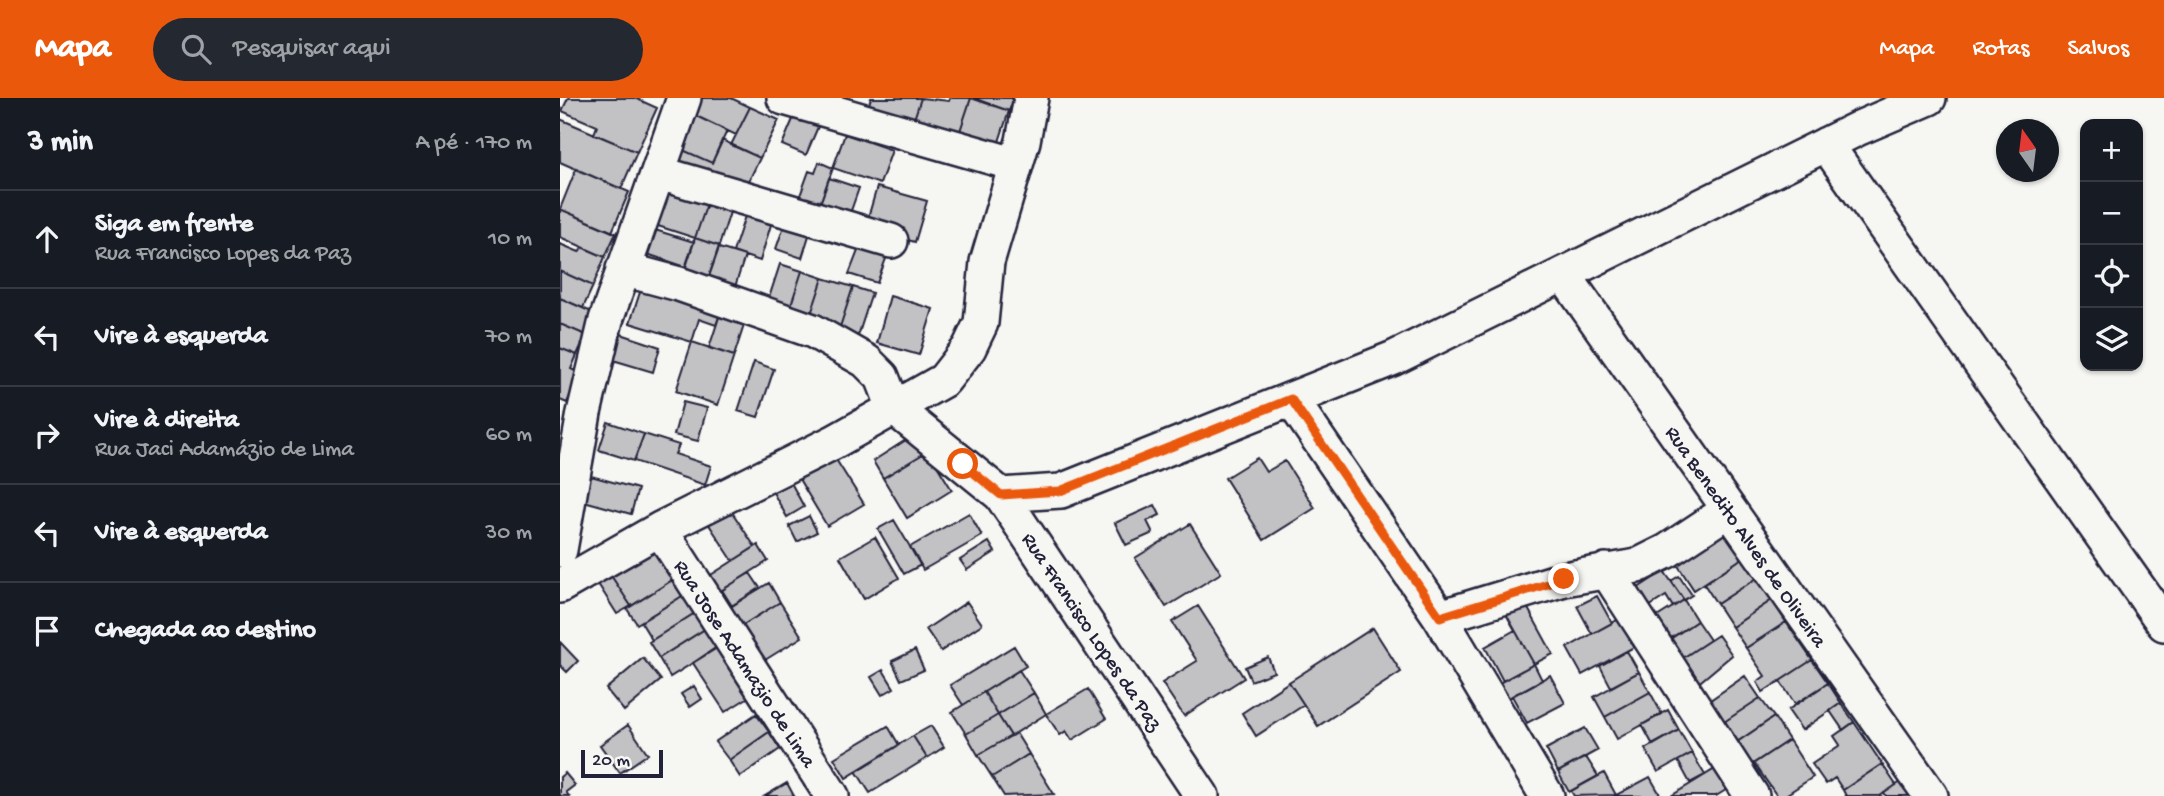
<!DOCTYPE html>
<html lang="pt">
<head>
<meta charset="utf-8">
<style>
  body { margin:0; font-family:"Gochi Hand",sans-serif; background:#242831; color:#f1f3f6 }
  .controls { position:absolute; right:21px; top:21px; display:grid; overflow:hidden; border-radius:14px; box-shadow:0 2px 5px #0004 }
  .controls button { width:63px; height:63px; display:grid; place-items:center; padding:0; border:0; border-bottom:2px solid #363941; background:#171b24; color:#f1f3f6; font:35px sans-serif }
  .compass { position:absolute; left:1436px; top:21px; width:63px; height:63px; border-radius:50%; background:#171b24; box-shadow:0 2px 5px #0004; rotate:346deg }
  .scale { position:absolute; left:21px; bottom:18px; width:82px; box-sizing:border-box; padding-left:7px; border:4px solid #22223b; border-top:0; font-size:19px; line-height:24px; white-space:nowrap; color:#22223b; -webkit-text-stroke:5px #f6f6f2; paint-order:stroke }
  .stop { position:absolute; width:21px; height:21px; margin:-16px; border:5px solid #ea580c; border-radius:50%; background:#fff }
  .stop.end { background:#ea580c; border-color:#fff; box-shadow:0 2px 7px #0008 }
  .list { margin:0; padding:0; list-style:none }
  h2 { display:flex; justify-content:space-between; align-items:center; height:91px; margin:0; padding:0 28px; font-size:30px }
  h2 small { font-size:23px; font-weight:400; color:#9ea1a6 }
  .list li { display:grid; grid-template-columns:46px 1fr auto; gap:21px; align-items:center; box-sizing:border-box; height:98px; padding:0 28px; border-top:2px solid #363941 }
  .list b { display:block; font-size:26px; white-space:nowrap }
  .list p { margin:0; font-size:23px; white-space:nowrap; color:#9ea1a6 }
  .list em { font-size:23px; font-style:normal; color:#9ea1a6 }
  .icon { flex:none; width:38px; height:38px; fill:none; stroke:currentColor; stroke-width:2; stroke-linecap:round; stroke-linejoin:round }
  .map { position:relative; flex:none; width:1604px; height:698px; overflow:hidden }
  header { display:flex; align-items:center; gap:42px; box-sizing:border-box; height:98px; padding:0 35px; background:#ea580c; color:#fff }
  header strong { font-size:33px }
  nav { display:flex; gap:38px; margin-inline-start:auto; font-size:24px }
  .search { width:490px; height:63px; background:#242831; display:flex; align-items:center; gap:18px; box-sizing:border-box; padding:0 24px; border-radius:38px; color:#9ea1a6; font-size:26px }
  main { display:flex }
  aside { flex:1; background:#171b24 }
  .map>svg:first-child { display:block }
</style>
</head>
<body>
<header>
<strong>Mapa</strong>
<div class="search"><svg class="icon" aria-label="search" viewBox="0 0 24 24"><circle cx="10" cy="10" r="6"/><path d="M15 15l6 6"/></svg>Pesquisar aqui</div>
<nav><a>Mapa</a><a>Rotas</a><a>Salvos</a></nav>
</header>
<main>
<aside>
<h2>3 min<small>A pé · 170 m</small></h2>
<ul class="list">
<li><svg class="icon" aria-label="ahead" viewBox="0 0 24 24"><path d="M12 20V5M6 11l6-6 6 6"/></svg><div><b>Siga em frente</b><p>Rua Francisco Lopes da Paz</p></div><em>10 m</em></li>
<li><svg class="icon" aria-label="left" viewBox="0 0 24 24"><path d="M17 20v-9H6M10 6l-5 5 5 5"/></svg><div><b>Vire à esquerda</b></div><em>70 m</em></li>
<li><svg class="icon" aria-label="right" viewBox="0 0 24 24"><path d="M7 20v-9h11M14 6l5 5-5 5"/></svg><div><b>Vire à direita</b><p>Rua Jaci Adamázio de Lima</p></div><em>60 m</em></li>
<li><svg class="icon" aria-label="left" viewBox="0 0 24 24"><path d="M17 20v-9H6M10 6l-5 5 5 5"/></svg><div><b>Vire à esquerda</b></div><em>30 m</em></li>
<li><svg class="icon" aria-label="arrive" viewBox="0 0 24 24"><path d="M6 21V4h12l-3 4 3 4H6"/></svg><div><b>Chegada ao destino</b></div></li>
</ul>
</aside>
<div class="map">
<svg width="1604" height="698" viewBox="0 0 1604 698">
  <rect width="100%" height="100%" fill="#f6f6f2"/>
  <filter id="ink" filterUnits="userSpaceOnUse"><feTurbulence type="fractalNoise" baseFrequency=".0143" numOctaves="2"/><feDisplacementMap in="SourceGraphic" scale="14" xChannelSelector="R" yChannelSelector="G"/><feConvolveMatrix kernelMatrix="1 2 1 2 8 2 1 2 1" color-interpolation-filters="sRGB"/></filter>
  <g filter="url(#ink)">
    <!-- building -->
    <path fill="#c2c2c4" stroke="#22223b" stroke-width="2" d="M8,0H75L97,10L77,54L34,36L37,28L2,13Z
      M137,0H171L190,9L176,37L130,15Z
      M311,0H361L350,33L305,18Z
      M361,0L389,3L390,0H411L395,48L350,33Z
      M411,0L449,13L434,59L395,48Z
      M413,0H454L449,13Z
      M190,9L219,22L200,60L171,47Z
      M236,14L260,24L246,57L222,47Z
      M130,15L167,33L152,65L116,49Z
      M0,21L77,54L61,91L0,64Z
      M285,36L332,52L320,86L273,70Z
      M162,42L200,60L183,95L107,74L116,49L152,65Z
      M259,64L273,70L257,114L237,106L249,73L255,75Z
      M16,71L69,94L52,134L0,111Z
      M269,80L299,90L287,124L257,114Z
      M109,87L149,100L135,140L95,127Z
      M317,89L367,103L355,144L305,130Z
      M149,100L172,108L159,148L135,140Z
      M0,111L56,135L45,159L0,139Z
      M187,112L213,120L200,163L173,154Z
      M226,122L251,131L242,160L216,151Z
      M95,132L134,144L126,169L87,156Z
      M135,140L159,148L145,190L121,182Z
      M301,145L328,155L317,185L289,176Z
      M0,146L19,154L22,149L45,159L33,188L0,173Z
      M159,150L185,158L172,198L145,190Z
      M220,166L242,173L228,216L206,209Z
      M0,173L33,188L23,210L0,200Z
      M242,173L263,180L249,222L228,216Z
      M263,180L293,189L279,232L249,222Z
      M83,185L162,210L156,227L139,221L132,244L70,225Z
      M293,189L312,195L298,238L279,232Z
      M330,198L373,211L359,257L317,245Z
      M0,200L36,216L26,237L0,226Z
      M162,210L187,218L174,258L149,250Z
      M0,226L26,237L17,257L0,250Z
      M61,236L100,249L93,274L53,262Z
      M132,244L174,258L158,307L116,293Z
      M0,250L17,257L11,271L19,275L7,305L0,302Z
      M194,264L214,271L198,319L178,313Z
      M123,304L147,310L138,343L114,337Z
      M48,324L84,336L74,363L39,352Z
      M357,335L368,353L323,380L313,363Z
      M84,336L119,347L115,356L151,368L145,387L74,363Z
      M368,353L392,392L347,420L323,380Z
      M275,360L304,406L267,428L239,381Z
      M697,360L706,374L725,363L755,410L704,442L665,380Z
      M31,378L78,391L71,416L24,403Z
      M229,381L244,409L227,419L211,391Z
      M595,407L600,417L587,423L593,435L566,447L555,425Z
      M168,408L195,449L173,463L146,422Z
      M409,415L422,438L363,472L350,449Z
      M249,418L257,434L237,444L229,428Z
      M334,422L361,467L344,476L318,431Z
      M630,426L661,475L606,509L575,460Z
      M1164,430L1184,459L1134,492L1115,463Z
      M315,439L339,480L304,501L280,459Z
      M429,444L435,454L407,472L400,462Z
      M91,446L114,481L71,508L48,473Z
      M198,447L208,463L153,498L143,482Z
      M1184,459L1197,480L1157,506L1144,486Z
      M48,473L71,508L57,516L35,481Z
      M1104,473L1124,502L1113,509L1106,498L1084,512L1072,494Z
      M190,475L200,490L172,508L162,492Z
      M1119,478L1132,497L1124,502L1111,483Z
      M1197,480L1212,502L1172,529L1157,506Z
      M114,481L124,497L77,526L67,511Z
      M209,485L220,504L175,532L163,513Z
      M124,497L135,515L92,542L81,524Z
      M1037,498L1052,525L1032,536L1017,508Z
      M1124,502L1137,523L1111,540L1097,519Z
      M1212,502L1226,524L1186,550L1172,529Z
      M220,504L242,539L205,562L183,527Z
      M407,504L422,526L381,553L366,531Z
      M965,505L993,556L974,566L946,516Z
      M638,508L684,580L624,618L602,585L637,563L612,524Z
      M135,515L145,531L99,560L89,544Z
      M1059,521L1074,549L1022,577L1007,550Z
      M1137,523L1150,542L1118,563L1106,544Z
      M1226,524L1252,562L1203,594L1197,584L1205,578L1186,550Z
      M813,530L841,574L758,628L729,584Z
      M145,531L157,550L110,579L99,560Z
      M955,532L974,566L943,583L925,549Z
      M1158,537L1172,557L1135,588L1118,563Z
      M0,544L18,563L7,574L0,567Z
      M160,547L192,597L165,614L133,565Z
      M454,548L466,568L403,607L390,587Z
      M355,552L364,572L341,582L332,563Z
      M1067,553L1079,574L1051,589L1040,568Z
      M708,559L714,574L691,583L685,569Z
      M83,560L101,582L64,613L46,591Z
      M1252,562L1268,585L1235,606L1220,583Z
      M974,566L982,582L947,601L939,585Z
      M323,572L334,590L322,597L311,579Z
      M459,572L474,595L438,617L424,594Z
      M1079,574L1090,594L1045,619L1034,599Z
      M990,577L1005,605L967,625L952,598Z
      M1185,578L1200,600L1161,626L1146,605Z
      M729,584L744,607L696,638L682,615Z
      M1268,585L1281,605L1242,632L1228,612Z
      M134,588L142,601L130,609L121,596Z
      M528,591L546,621L512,642L506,633L500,637L486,616Z
      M424,594L438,617L406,636L392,614Z
      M1090,594L1102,616L1057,641L1045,619Z
      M474,595L486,616L451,638L438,617Z
      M1200,600L1214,619L1174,646L1161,626Z
      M1281,605L1294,624L1283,632L1270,613Z
      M1108,612L1119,632L1093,647L1082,627Z
      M196,616L209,634L169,662L155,644Z
      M438,617L451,638L418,657L406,636Z
      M1214,619L1229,642L1190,668L1174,646Z
      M1294,624L1322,666L1283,692L1275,680L1266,686L1252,666L1280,647L1274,638Z
      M68,627L88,656L60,675L40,647Z
      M328,628L339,647L286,680L274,660Z
      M371,628L384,649L367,660L353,638Z
      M1025,630L1038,652L998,674L986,651Z
      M1119,632L1132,655L1098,674L1085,651Z
      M209,634L220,651L180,679L169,662Z
      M456,635L469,656L432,679L418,657Z
      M353,638L367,660L310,695L296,673Z
      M1229,642L1253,679L1224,698H1217L1194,665Z
      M1132,655L1145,677L1130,685L1118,663Z
      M469,656L494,696L444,698L432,679Z
      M1026,659L1038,678L1009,694L998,674Z
      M1322,666L1336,687L1320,698H1286L1283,692Z
      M1155,671L1166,692L1156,698H1111Z
      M5,675L15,687L6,694L9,698H0V679Z
      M1044,675L1056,697L1014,698L1011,693Z
      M1090,679L1101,698H1055L1056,697Z
      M1347,680L1360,698H1326L1324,695Z
      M227,685L234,698H205Z"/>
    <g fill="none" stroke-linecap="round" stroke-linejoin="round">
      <!-- minor casing -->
      <g stroke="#22223b" stroke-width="38">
        <path id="minor" d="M224,0L454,66
          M1266,46L1604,526
          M99,75L331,143
          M63,171L119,186L253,233L306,263L322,279L334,310L441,397L642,698
          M1004,177L1371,698
          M731,301L880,519L987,698
          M441,397L501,393L834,260L1299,30L1369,0
          M100,431L272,698
          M0,452L24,315L46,222L124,0
          M1046,472L1192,698
          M0,488L100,431L274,344L384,282L409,250L421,225L427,164L463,43L471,0
          M880,519L1004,481L1077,468L1107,453L1169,412"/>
      </g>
      <!-- minor -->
      <use href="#minor" stroke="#f6f6f2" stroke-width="33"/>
    </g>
  </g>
  <g fill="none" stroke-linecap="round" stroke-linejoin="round" filter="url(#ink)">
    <!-- route -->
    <path stroke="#ea580c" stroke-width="9" d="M403,366L441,397L500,393L731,301L880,519L1004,481"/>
  </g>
  <g text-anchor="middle" stroke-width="5" stroke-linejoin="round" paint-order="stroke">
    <!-- street labels -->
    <g font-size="21" fill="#22223b" stroke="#f6f6f2">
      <text transform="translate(1187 438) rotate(55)" y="7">Rua Benedito Alves de Oliveira</text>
      <text transform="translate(533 533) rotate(56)" y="7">Rua Francisco Lopes da Paz</text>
      <text transform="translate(186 565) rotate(57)" y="7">Rua Jose Adamazio de Lima</text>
    </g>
  </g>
</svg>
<div class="controls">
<button>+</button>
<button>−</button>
<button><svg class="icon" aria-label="locate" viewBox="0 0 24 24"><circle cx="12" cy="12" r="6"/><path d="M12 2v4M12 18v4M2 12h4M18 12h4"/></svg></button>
<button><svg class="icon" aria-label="layers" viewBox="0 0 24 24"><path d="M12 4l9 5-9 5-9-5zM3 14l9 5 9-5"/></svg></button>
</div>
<svg class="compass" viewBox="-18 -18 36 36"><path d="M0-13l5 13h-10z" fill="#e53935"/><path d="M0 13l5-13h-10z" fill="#9ea1a6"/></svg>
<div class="scale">20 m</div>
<div class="stop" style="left:403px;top:366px"></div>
<div class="stop end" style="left:1004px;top:481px"></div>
</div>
</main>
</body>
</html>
